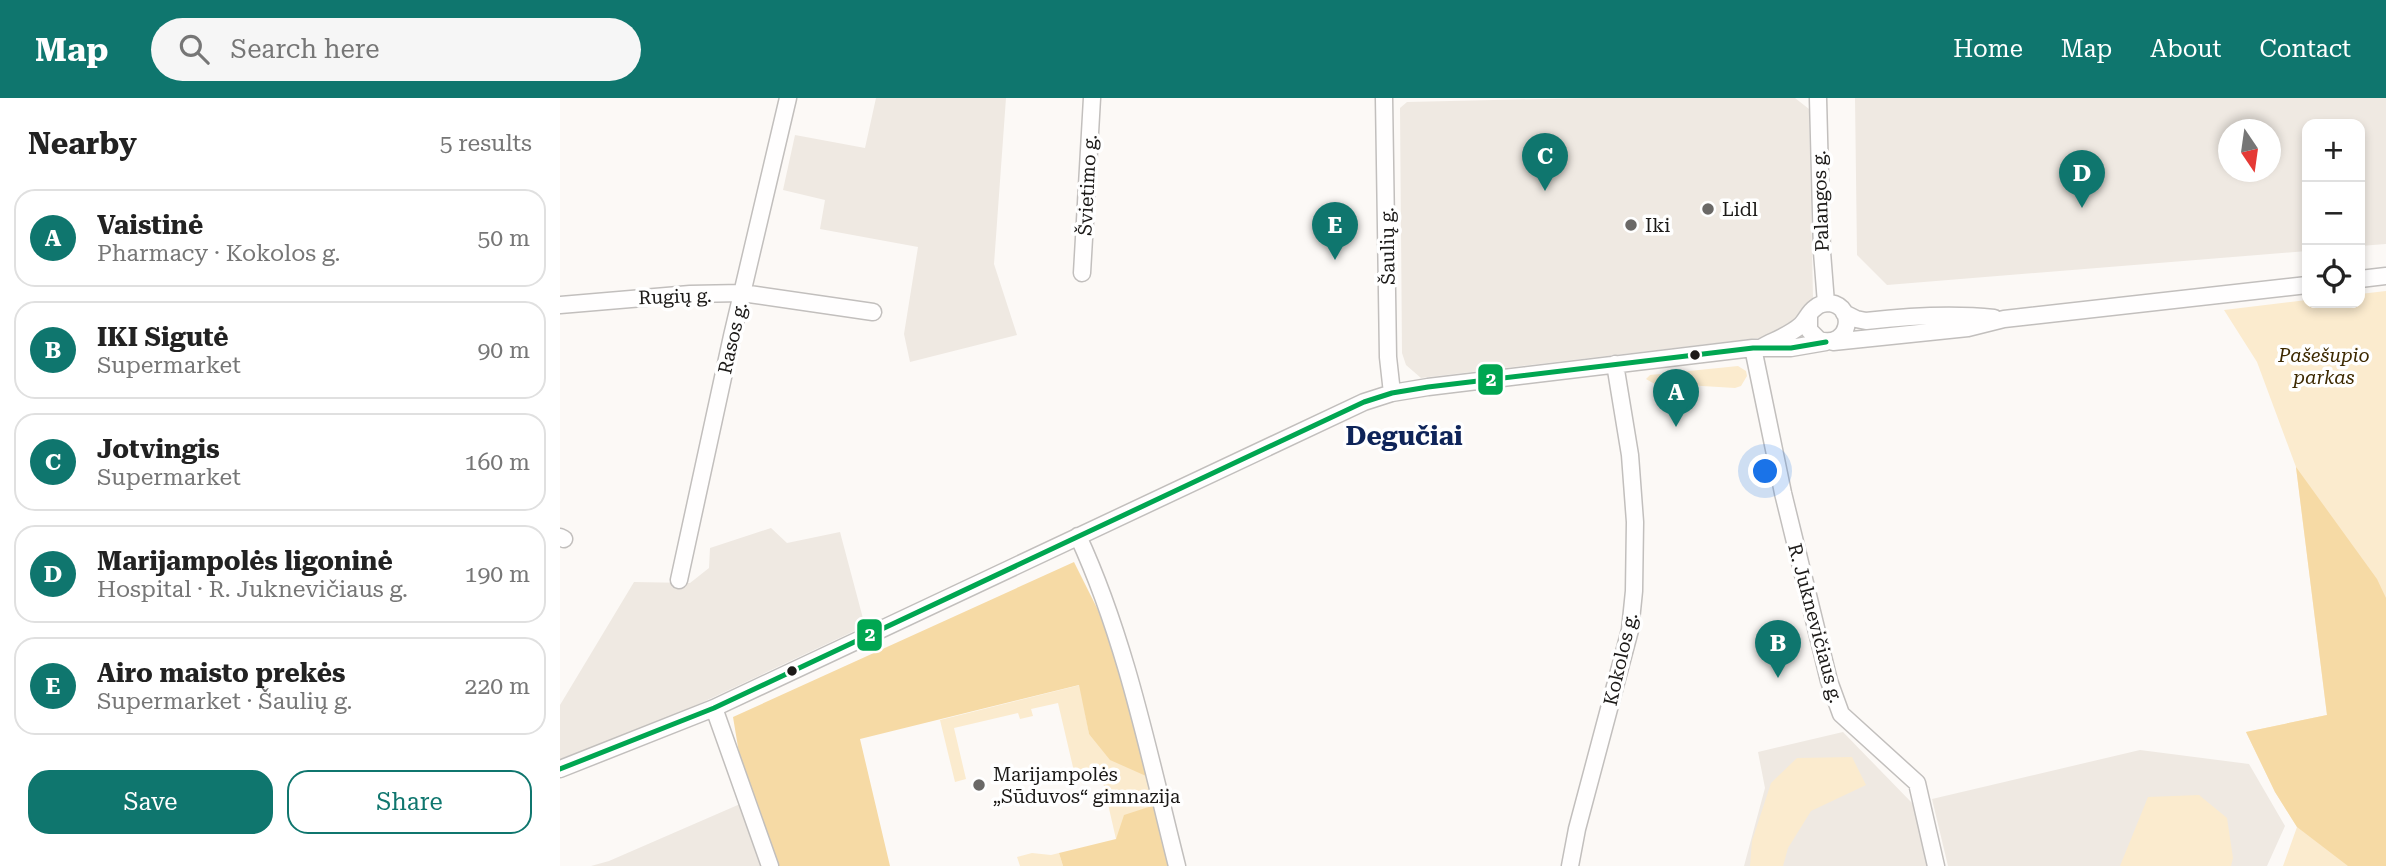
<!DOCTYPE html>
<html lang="en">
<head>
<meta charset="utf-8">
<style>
  body { margin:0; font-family:"Roboto Serif",serif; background:#f6f6f6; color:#222 }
  .controls { position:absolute; right:21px; top:21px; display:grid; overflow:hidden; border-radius:14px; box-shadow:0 4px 10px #0003 }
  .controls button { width:63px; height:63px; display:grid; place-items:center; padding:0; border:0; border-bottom:2px solid #e0e0e0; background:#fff; color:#222; font:35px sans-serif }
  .compass { position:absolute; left:1658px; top:21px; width:63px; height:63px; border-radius:50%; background:#fff; box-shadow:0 4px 10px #0003; rotate:167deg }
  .you { position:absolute; left:1206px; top:374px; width:24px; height:24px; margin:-18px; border:5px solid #fff; border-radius:50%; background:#1a73e8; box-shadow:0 0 0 10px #1a73e833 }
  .badge { display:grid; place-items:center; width:46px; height:46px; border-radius:50%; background:#0f766e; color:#fff; font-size:23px; font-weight:700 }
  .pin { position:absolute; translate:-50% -58px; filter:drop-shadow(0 2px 4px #0008) }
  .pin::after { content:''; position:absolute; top:37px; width:24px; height:21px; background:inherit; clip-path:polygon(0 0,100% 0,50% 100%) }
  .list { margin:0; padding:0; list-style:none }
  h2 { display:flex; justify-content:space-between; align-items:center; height:91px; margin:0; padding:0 28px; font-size:30px }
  h2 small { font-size:23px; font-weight:400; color:#767676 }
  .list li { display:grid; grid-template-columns:46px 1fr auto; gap:21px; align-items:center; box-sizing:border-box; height:98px; margin:0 14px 14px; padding:0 14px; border:2px solid #e0e0e0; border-radius:21px }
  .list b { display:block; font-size:26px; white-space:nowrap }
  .list p { margin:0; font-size:23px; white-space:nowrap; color:#767676 }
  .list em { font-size:23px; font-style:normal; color:#767676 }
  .actions { display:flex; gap:14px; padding:21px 28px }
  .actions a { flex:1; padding:16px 0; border:2px solid #0f766e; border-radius:21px; text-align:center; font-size:24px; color:#0f766e }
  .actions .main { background:#0f766e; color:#fff }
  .icon { flex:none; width:38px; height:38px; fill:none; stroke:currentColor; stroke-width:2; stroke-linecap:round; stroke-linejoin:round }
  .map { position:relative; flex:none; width:1826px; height:768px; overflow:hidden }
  header { display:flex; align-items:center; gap:42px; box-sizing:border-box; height:98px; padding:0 35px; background:#0f766e; color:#fff }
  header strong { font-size:33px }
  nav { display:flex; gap:38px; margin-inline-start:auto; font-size:24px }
  .search { width:490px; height:63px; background:#f6f6f6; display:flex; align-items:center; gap:18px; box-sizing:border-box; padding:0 24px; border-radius:38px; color:#767676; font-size:26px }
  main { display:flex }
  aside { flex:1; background:#fff }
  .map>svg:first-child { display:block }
</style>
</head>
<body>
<header>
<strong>Map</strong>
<div class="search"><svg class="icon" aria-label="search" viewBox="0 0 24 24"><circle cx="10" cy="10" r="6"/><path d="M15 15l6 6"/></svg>Search here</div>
<nav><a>Home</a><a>Map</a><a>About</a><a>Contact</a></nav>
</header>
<main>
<aside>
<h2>Nearby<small>5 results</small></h2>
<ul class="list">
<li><span class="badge">A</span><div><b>Vaistinė</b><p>Pharmacy · Kokolos g.</p></div><em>50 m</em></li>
<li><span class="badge">B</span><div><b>IKI Sigutė</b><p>Supermarket</p></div><em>90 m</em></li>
<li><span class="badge">C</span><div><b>Jotvingis</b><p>Supermarket</p></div><em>160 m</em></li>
<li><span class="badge">D</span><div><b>Marijampolės ligoninė</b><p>Hospital · R. Juknevičiaus g.</p></div><em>190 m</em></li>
<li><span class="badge">E</span><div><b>Airo maisto prekės</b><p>Supermarket · Šaulių g.</p></div><em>220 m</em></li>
</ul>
<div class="actions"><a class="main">Save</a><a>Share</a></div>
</aside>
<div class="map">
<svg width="1826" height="768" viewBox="0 0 1826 768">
  <rect width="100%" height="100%" fill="#fcf9f6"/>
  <!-- built -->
  <path fill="#efe9e2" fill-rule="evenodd" d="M316,0H446L434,166L457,237L350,264L344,236L358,149L260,131L265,102L223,92L235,37L305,50Z
    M1028,0H1235L1249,11L1253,199L1249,210L1242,220L1207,239L861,280L846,267L842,255L840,10L847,4Z
    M1295,0H1826V146L1800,148V26H1747V153L1327,187L1297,157ZM1668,32H1710V74H1668Z
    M211,430L227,445L280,434L305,528L109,620L0,661V607L74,484L130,485L149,470L150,450Z
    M1283,634L1353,706L1368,768H1184L1205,690L1198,654Z
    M1580,652L1689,666L1725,728L1707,768H1388L1372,701Z
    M187,703L210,768H31L49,763Z"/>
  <!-- green -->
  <path fill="#fbebce" d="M1826,193V768H1723L1737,729L1715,694L1686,634L1767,617L1736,369L1697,264L1664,212L1747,202V205H1800V196Z
    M1178,268L1186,273L1187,278L1181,288L1175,290L1093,285L1086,281L1090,277Z
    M520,587L529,636L595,682L601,705L556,741L542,680L518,685L516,682L498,605L471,611L473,618L460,621L458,615L394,630L406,681L395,684L380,622Z
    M1292,659L1306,687L1251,713L1228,750L1223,768H1190L1192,743L1211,685L1237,660Z
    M1639,697L1667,720L1673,760L1671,768H1560L1588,699Z
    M472,755L491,757L499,755L503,768H460L457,759Z"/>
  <!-- forest -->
  <path fill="#f6daa5" d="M1736,369L1817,481L1826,500V768H1788L1737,729L1715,694L1686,634L1767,617Z
    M514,464L565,566L595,682L550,662L529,636L519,587L300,641L330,768H210L187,703L173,619Z
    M601,705L617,768H503L499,755L556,741L564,717Z"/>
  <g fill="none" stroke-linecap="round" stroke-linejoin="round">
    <!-- minor casing -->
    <g stroke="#c2bfbd" stroke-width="19">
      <path id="minor" d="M824,0L828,259L832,295
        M1258,0L1262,154L1266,205
        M522,175L532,0
        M1800,181L1826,178
        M0,207L130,196L182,195L313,214
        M1284,215L1296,221L1306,223C1349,218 1391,215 1434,220
        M1273,244L1408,230L1444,221L1747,187
        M1202,249C1215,242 1230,237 1241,227C1246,222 1249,214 1255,210C1259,206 1265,205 1270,205C1297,209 1290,251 1259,242L1249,232V218
        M1193,250L1223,395L1269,583L1281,616L1357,685L1376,768
        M518,438C566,542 589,657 617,768
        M0,439L4,441
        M119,482L172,238L228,0
        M154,610L210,768
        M0,671L154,610L804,304L832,295L868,289L1193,250H1231L1266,244
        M1010,768L1017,731L1070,532L1074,493L1075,424L1070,357L1055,266"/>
    </g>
    <!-- minor -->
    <use href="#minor" stroke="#fffefe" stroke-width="16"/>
    <!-- bus-1 casing -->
    <g stroke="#fff" stroke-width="10">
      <path id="bus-1" d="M0,671L154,610L804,304L832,295L868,289L1193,250H1231L1266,244"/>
    </g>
    <!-- bus-1 -->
    <use href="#bus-1" stroke="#00a651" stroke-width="5"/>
  </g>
  <!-- markers -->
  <g fill="#6a6866" stroke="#fff" stroke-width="2.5">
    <circle cx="1148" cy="111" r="7"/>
    <circle cx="1071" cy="127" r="7"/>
    <circle cx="419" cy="687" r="7"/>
  </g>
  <g fill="#1c1a18" stroke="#fff" stroke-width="2.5">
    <circle cx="1135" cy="257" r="6"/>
    <circle cx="232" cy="573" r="6"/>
  </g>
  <g text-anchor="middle" stroke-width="7" stroke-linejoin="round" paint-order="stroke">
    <!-- street labels -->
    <g font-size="19" fill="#1c1a18" stroke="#fff">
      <text transform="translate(527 87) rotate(-87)" y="7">Švietimo g.</text>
      <text transform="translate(1260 103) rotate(-92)" y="7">Palangos g.</text>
      <text transform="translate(827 148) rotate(-91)" y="7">Šaulių g.</text>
      <text transform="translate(115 198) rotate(-2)" y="7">Rugių g.</text>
      <text transform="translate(172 240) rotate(-77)" y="7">Rasos g.</text>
      <text transform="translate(1256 525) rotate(75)" y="7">R. Juknevičiaus g.</text>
      <text transform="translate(1060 561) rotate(-77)" y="7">Kokolos g.</text>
    </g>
    <!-- poi labels -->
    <g font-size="19" fill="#1c1a18" stroke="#fff" text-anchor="start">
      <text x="1162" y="118">Lidl</text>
      <text x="1085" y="134">Iki</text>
      <text x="433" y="683">Marijampolės<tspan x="433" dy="22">„Sūduvos“ gimnazija</tspan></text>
    </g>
    <!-- park labels -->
    <g font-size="19" font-style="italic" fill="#3d2900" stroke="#fff">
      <text x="1764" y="264">Pašešupio<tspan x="1764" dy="22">parkas</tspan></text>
    </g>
    <!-- district labels -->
    <g font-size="26" font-weight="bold" fill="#0e2459" stroke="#fff">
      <text x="844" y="347">Degučiai</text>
    </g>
  </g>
  <g stroke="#fff" stroke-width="2.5">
    <rect x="917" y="265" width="27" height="33" rx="7" fill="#00a651"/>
    <rect x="296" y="520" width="27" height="34" rx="7" fill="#00a651"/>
  </g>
  <g font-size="19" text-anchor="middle" font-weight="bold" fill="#fff">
    <text x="931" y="288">2</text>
    <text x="310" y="543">2</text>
  </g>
</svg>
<div class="controls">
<button>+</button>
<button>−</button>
<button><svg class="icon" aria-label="locate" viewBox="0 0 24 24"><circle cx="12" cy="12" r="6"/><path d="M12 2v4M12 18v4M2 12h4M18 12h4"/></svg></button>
</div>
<svg class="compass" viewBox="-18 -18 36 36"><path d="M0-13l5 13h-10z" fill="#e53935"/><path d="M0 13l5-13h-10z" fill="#767676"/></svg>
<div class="you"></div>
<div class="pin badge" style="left:1116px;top:329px">A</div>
<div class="pin badge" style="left:1218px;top:580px">B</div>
<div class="pin badge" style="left:985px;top:93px">C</div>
<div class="pin badge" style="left:1522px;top:110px">D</div>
<div class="pin badge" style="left:775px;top:162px">E</div>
</div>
</main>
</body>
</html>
